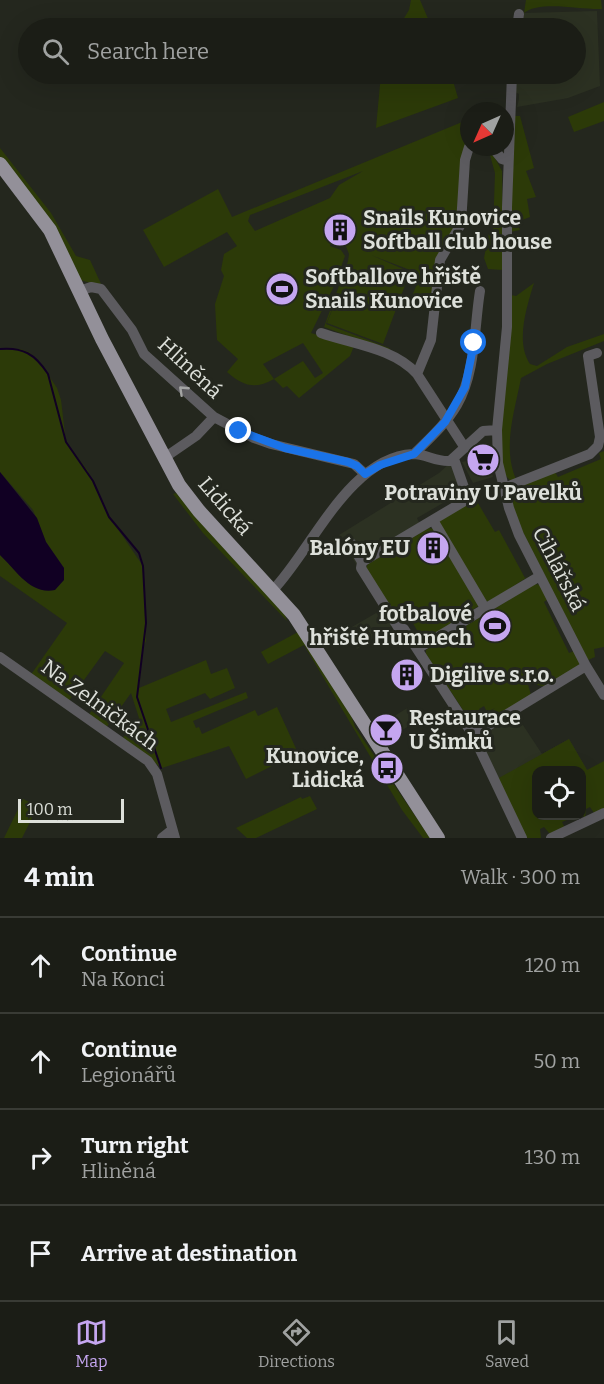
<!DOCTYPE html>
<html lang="en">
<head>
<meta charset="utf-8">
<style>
  body { margin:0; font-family:Bitter,serif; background:#24261f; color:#f1f3f6 }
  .controls { position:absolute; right:18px; bottom:18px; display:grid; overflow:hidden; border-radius:12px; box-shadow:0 6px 24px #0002 }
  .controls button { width:54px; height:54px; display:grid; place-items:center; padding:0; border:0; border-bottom:2px solid #393b35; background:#1b1d16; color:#f1f3f6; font:30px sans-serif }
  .compass { position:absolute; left:460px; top:102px; width:54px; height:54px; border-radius:50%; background:#1b1d16; box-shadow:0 6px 24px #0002; rotate:225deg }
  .scale { position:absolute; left:18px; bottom:15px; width:106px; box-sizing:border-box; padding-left:6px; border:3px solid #dde0da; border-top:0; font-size:16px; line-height:21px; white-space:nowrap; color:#dde0da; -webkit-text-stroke:4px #24271e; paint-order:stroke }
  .stop { position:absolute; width:18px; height:18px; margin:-14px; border:4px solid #1a73e8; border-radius:50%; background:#fff }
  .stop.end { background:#1a73e8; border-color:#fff; box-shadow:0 2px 6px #0008 }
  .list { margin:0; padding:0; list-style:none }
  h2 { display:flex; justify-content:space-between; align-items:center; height:78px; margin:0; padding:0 24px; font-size:26px }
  h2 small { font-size:20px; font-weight:400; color:#a0a2a1 }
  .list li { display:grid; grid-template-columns:39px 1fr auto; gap:18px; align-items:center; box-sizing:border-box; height:96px; padding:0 24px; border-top:2px solid #393b35 }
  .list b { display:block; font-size:22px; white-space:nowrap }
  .list p { margin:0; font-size:20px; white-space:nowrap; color:#a0a2a1 }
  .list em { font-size:20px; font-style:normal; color:#a0a2a1 }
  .icon { flex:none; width:33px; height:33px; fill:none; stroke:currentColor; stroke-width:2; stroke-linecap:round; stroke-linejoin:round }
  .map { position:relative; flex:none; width:604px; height:838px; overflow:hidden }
  .search { position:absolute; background:#1b1d16; box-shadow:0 6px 24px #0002; left:18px; right:18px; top:18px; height:66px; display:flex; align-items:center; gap:15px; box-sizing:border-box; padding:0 21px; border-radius:33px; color:#a0a2a1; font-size:22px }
  .sheet { height:462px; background:#1b1d16 }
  nav { display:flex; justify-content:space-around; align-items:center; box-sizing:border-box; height:84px; border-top:2px solid #393b35; background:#1b1d16; font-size:16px; color:#a0a2a1 }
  nav a { display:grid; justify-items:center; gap:3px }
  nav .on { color:#c5a6f0 }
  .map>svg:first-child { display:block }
</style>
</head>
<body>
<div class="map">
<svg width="604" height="838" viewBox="0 0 604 838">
  <rect width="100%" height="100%" fill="#24271e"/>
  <!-- built -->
  <path fill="#2c3122" d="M597,11L600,86L568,98L517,107L519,99V94L515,92L516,74H576V28H521L524,13Z
    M489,455L493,477L473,483L462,462Z
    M450,463L466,493L454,504L450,499L417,518L420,525L356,564L339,535L439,473Z
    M383,609L393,625L357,649L345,631Z
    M409,707L418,720L387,740L378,726Z
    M515,713L542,754L569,739L587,770H536V816L545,826L524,836L476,736Z"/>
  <!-- green -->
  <path fill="#2c3a08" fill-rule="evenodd" d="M411,0H420L432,28H398L409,10Z
    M526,0H601L602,9C581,10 540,0 524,13Z
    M381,74H451L458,98L376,128Z
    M604,102V121L574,132L568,117Z
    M514,116H520L534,168L526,171L536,197L527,199L530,217L517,222L520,230L510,232Z
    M467,120L469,145L459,212L430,311L409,304L418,281L410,270L371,255L410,272L383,344L327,323L336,300L326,324L389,348L392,352L324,327L348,261L349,254L343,239L333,236L330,246L341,250L345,256L335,284L311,333L354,346L350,356L299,398L287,386L283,388L274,379C255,390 243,386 227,372L238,359L217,340L215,304L224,276L221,270L224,254L237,246L227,232L164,267L143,230L218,189L232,217ZM363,171L339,185L330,198L255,231L248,221L250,215ZM303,343L323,373L315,378L303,361L274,379L263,364Z
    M473,147H489L502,171L503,270L488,269L484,258L489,233H493L495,173L488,148L470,152Z
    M0,148L51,213L76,256L90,260L102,286L80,280L0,158Z
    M534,283C527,306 515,342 530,364L537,366L567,347L604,334V341L547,364L521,378C515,410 502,447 516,479L511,481L504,474L500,453L511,295L516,296Z
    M20,349L29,352L41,364L57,388L61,400L66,442L88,471L109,516L143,566L146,641L143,647L139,688L206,660L211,674L227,668L235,688L210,699L205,693L166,709L171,722L246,692L248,698L193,721L196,728L199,727L202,734L255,710L258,716L277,707L298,753L246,779L229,746L162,768L121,740L139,718L131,693L106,728L88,716L124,663L105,651L68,702L30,676L67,623L0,576V555L11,566L64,568L46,542L33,510L0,472V350Z
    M604,451V647L594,649L595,657L588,660L517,521L510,494L514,489L555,472L558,477L601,459L599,453Z
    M176,493L284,612L287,621L203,533L173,494Z
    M475,498L495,532L499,530L525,578L529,576L489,602L486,601L438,524L440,519Z
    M429,528L434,529L480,605L424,642L411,620L400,626L366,568L368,564Z
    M535,584L540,585L548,599L544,602L569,653L574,651L580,664L548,687L537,685L530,679L527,681L531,695L492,720L488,713L495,708L487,712L484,706L479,709L485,721L473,722L467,716L426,654V650Z
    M298,632L351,715L355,727L430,838H423L402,810L304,645L268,664L261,652Z
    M569,739L587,770L604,761V808L594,813L590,807L586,809L585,819L582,813V770H536V816H577L562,822L565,828L550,834L544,827L540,829L541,838H525L497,779Z
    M310,796L317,809L256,838H247L236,828L301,797L302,799Z
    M23,799L38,806L22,838H4Z"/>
  <!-- water -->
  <path fill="#110023" d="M0,472L37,518L46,542L64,568V580L55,590C30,595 16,570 0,555Z"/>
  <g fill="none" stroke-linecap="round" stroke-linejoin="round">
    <!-- stream -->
    <path stroke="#110023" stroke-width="2" d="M0,349C23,347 35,354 48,374L66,442L93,481L109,517L139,553L143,566L146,623L137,697L161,768"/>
    <!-- minor -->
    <path stroke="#5c5b5f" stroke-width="10" d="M517,28L519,14
      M512,74L507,207V327L497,430L498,463L509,508L519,535L586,666L604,695
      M492,147L502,159L508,161
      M80,291L91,287L101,289L132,330L144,354L214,417L254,438L271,444L354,464L365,474
      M321,333C352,344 394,348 417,374L465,448
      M417,374L431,340L440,260L461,224L465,160L469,147
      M414,454C429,439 446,424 457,405C476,372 474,328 480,291
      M164,458L196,436L214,417
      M504,488L590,454L598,446L600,437L588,356L597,353
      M433,520L485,608
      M351,543L362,562L361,568L398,627L404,629L473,735L522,838
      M362,562L468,499L454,459
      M273,590C311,551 349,457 413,454C426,454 436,462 450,461L483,431L497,430
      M417,649L540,576
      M0,657L148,761L157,774L175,838
      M473,735L586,666
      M162,838L172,830
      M551,838L604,813"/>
    <!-- major -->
    <path stroke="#939099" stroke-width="14" d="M0,164L50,230L102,339L179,485L199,511L294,615L438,838"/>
  </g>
  <!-- one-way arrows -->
  <defs><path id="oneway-chevron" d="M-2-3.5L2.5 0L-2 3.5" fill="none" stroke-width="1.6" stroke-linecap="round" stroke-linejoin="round" transform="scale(1.5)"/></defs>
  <use stroke="#a3a4a3" href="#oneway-chevron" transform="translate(183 390) rotate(-137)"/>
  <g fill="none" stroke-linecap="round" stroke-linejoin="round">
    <!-- route -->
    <path stroke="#1a73e8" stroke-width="8" d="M239,431L285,448L348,462L357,466L365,474L380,465L414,454L445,422L465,387L474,343"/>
  </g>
  <!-- icons -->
  <defs>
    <g id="building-disc" transform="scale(1.725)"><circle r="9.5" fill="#c5a6f0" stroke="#24271e"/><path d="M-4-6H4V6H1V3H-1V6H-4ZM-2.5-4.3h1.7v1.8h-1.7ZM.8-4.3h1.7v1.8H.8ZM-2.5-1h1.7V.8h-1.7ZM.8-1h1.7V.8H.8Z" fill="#111"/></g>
    <g id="stadium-disc" transform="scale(1.725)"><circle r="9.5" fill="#c5a6f0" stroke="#24271e"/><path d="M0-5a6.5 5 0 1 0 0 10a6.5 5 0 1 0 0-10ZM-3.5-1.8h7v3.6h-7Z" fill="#111"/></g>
    <g id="supermarket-disc" transform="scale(1.725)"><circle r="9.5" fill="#c5a6f0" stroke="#24271e"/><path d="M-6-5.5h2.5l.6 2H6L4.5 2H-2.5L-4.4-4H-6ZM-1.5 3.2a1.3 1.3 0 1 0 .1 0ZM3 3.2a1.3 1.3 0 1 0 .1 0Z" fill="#111"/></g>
    <g id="bar-disc" transform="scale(1.725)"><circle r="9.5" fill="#c5a6f0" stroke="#24271e"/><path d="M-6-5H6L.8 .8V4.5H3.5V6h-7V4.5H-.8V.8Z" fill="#111"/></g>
    <g id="bus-disc" transform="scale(1.725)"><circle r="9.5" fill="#c5a6f0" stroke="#24271e"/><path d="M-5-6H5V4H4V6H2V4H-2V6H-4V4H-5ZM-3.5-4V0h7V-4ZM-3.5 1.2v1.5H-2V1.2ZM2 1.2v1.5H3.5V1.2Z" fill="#111"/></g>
  </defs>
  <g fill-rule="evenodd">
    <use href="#building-disc" x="340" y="230"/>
    <use href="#stadium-disc" x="282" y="289"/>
    <use href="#supermarket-disc" x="483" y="460"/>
    <use href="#building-disc" x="433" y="548"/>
    <use href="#stadium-disc" x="495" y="626"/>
    <use href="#building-disc" x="407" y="675"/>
    <use href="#bar-disc" x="386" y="730"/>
    <use href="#bus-disc" x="387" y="768"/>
  </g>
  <g text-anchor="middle" stroke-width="6" stroke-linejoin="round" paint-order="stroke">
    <!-- poi labels -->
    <g font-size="21" font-weight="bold" fill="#dde0da" stroke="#24271e" text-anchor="start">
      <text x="363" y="225">Snails Kunovice<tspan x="363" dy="24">Softball club house</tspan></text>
      <text x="305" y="284">Softballove hřiště<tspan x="305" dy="24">Snails Kunovice</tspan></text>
      <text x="483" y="500" text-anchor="middle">Potraviny U Pavelků</text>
      <text x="410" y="555" text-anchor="end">Balóny EU</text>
      <text x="472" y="621" text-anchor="end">fotbalové<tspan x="472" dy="24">hřiště Humnech</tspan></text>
      <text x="430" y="682">Digilive s.r.o.</text>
      <text x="409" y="725">Restaurace<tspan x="409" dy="24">U Šimků</tspan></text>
      <text x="364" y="763" text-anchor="end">Kunovice,<tspan x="364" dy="24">Lidická</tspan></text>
    </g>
    <!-- street labels -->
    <g font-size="21" fill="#dde0da" stroke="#24271e">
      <text transform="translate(190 368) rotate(43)" y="7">Hliněná</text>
      <text transform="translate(225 506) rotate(49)" y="7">Lidická</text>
      <text transform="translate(559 569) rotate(63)" y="7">Cihlářská</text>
      <text transform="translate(100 705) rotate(36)" y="7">Na Zelničkách</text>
    </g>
  </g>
</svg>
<div class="controls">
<button><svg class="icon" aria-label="locate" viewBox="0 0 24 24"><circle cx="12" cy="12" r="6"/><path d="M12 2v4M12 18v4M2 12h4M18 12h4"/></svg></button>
</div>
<svg class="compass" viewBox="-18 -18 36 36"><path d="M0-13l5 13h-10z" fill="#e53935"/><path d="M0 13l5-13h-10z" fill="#a0a2a1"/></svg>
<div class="scale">100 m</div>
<div class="stop" style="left:474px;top:343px"></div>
<div class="stop end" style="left:239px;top:431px"></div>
<div class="search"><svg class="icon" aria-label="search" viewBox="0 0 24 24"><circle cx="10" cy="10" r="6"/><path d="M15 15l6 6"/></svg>Search here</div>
</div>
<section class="sheet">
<h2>4 min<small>Walk · 300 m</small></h2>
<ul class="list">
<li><svg class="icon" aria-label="ahead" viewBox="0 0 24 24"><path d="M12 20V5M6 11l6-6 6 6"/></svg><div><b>Continue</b><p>Na Konci</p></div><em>120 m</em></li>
<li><svg class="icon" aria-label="ahead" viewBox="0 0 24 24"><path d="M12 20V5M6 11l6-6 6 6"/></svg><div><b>Continue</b><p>Legionářů</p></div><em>50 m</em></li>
<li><svg class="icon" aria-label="right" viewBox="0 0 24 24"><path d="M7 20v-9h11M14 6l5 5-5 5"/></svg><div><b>Turn right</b><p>Hliněná</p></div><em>130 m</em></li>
<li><svg class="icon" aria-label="arrive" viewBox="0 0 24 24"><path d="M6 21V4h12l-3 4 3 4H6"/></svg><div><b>Arrive at destination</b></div></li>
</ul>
</section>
<nav>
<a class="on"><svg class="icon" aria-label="map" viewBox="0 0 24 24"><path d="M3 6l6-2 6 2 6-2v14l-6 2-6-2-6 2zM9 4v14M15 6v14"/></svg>Map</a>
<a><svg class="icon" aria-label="directions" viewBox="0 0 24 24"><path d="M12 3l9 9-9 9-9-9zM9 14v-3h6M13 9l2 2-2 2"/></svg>Directions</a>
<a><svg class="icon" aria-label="saved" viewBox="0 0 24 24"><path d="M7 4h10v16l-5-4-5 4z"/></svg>Saved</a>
</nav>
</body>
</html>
